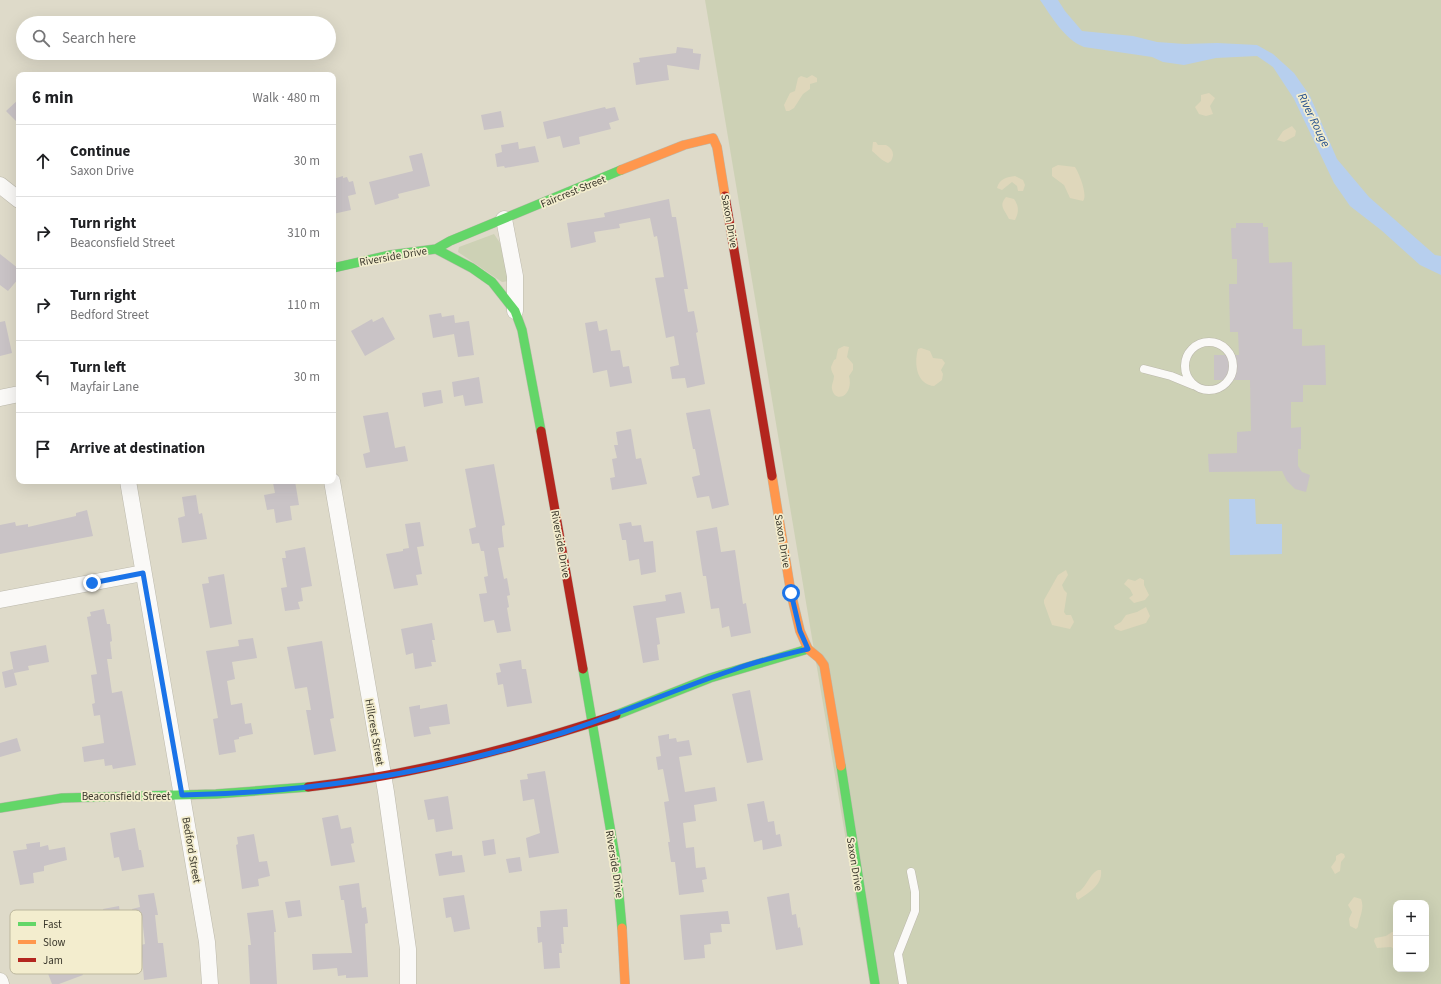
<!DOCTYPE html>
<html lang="en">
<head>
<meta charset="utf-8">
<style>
  body { margin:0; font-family:"Source Sans 3",sans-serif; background:#f6f6f6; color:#202124 }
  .controls { position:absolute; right:12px; bottom:12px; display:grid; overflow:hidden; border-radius:8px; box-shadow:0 4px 16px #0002 }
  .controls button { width:36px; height:36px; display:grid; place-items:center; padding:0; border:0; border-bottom:1px solid #e0e0e0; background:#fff; color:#202124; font:20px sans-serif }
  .stop { position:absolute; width:12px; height:12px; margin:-9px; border:3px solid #1a73e8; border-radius:50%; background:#fff }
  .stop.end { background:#1a73e8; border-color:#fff; box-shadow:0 1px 4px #0008 }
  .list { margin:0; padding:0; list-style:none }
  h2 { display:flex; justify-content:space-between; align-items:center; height:52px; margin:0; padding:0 16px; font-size:17px }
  h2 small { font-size:13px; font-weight:400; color:#757577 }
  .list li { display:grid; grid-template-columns:26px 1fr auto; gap:12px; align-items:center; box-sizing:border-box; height:72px; padding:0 16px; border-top:1px solid #e0e0e0 }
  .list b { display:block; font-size:15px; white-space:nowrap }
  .list p { margin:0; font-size:13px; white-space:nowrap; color:#757577 }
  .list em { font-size:13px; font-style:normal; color:#757577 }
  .icon { flex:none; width:22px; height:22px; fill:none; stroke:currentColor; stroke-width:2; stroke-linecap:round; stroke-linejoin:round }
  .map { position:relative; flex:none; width:1441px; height:984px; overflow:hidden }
  .search { position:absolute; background:#fff; box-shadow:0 4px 16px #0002; left:16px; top:16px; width:320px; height:44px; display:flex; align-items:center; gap:10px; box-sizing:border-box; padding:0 14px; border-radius:22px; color:#757577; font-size:15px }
  .panel { position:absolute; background:#fff; box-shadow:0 4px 16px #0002; left:16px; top:72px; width:320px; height:412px; border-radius:8px }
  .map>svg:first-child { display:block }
</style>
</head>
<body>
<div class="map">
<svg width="1441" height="984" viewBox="0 0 1441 984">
  <rect width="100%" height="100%" fill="#dedac9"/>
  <!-- green -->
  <path fill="#cdd1b5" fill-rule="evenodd" d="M705,0H1441V984H870ZM1396,903H1426V969H1396Z
    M494,234L500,243L509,281L502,282L458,252L459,247Z"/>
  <!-- sand -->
  <path fill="#dfd7bb" d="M812,75L817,78V82L810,84V89L803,94L794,108L789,111H786L784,105L790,93L795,91L798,78L801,76L807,78Z
    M1209,93L1215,98L1210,106L1213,114L1206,116L1199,114L1195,107L1201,101V95Z
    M1292,126L1296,131L1295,136L1284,142L1277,140L1283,131Z
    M873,142H876L878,145H886C893,149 895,154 891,161L888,163C882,161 877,155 872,151Z
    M1058,165L1075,167C1079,173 1088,195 1083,201L1070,198L1064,185L1052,176V168Z
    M1015,176L1023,180L1025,185L1023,191H1018L1017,186L1012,182L1002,190L997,188C999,179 1007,177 1015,176Z
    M1006,197L1014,199C1019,206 1019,212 1015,220L1009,219C1005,210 998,206 1006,197Z
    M844,346L849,347L847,357L853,364V370L849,376C854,396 835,404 832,389C831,385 834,381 834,376C833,373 831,371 831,367L834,360L836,359L838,349Z
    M921,348L930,351L933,358L942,359L945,363L941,370L943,374L942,380L934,386C916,384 914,363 918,349Z
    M1066,570L1068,575L1062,585L1064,590L1067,593L1064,612L1066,615H1071L1074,622L1070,629L1052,625L1044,603V600L1058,575Z
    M1140,578L1144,580V585L1149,595L1145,600L1134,603L1129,598L1133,595L1130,589L1124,584L1128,579L1135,581Z
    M1146,607L1150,616L1146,623L1121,631L1115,629L1114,626L1121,622L1126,615L1137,612Z
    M1341,853L1344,854L1345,857L1341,862L1340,871L1335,874L1331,867L1336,860V856Z
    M1098,870H1101C1103,885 1088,893 1078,900L1076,897V893C1086,890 1088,875 1098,870Z
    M1354,897L1361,899C1365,909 1359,917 1358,927L1356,929L1350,926L1349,919L1352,912L1348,905Z
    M1392,932H1396V951L1391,947L1377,948L1374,941L1375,938L1386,936Z"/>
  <!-- water -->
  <path fill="#b7cfee" d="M1040,0H1058L1065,11L1082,31L1133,36L1157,42L1185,44L1217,43L1257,45L1273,54L1294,73L1310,96L1337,159L1369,197L1435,255L1441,256V275L1420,265L1381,230L1350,206L1334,183L1294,99L1273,67L1257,56L1216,58L1184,65L1163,62L1152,57L1084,47C1064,39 1052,17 1040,0Z
    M1229,499H1255L1256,524H1282V554L1230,555Z"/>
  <!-- building -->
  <path fill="#c9c3c6" d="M677,47L693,49V53L701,54L699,70L667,65L669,80L636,85L633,63L640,62L639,58L676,53Z
    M19,99V124L6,111Z
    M605,107L606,109L615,107L619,120L609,123L611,129L579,137L580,144L563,148L560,136L547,139L543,122Z
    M501,111L504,127L484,130L481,115Z
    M518,142L519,149L535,146L539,162L505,168L504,166L497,167L495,154L502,152L501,145Z
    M422,153L430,186L398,194L399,198L375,205L369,182L413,171L409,156Z
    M343,176V178L347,177L349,182L353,181L356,194L348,196L351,210L333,214V179Z
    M669,199L672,217H676L688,289H684L688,312L694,311L698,332L696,333L705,384L687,388L685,378L672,379L670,367L679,365L674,336L666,338L655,278L664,277L657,236L654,237L650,218L619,224L620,228L594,232L596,242L571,248L567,223L605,217L604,213Z
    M1236,223H1263V227H1268L1269,263L1292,262L1293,329H1302V346L1325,345L1326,385H1303V402H1291V428L1301,427V449H1298V466L1302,472L1310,475L1306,492L1295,489L1287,481L1282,471L1209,472L1208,454L1237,453V432L1251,431L1250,380H1214V355H1239L1238,332H1230L1229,284H1237V259H1232L1231,228H1236Z
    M0,254L19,269V278L8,291L0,285Z
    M441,313L442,317L454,315L455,323L469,321L474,355L458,357L454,334L433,338L429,315Z
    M383,317L395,339L365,356L351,331L372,319L373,322Z
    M5,321L12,353L0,356V322Z
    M597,321L599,331L607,329L611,351L620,350L623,367L629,366L632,383L610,387L607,370L593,373L585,323Z
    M479,377L483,403L465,406L463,395L454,397L452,382Z
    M441,390L443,403L424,407L422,393Z
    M710,409L729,505L712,509L709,496L697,498L692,477L700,475L695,449H693L686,413Z
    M388,412L395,448L405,446L408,461L366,468L363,454L370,452L363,416Z
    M631,429L636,459L641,458L647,484L612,490L610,478L615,477L612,459L617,458L614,445H618L616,432Z
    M494,464L505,525L502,526V530L504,547L498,548L504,579L507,578L510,595L507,596L509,607L507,608L511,631L497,633L494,620L484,622L479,594L487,593L484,577L488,576L484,551H481L479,543L472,544L469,529L476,527L465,469Z
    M283,481H295L299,505L290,506L292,520L276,523L274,509L267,510L264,495L275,493L273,483Z
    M196,495L199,514L202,513L207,539L182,543L178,518L185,516L182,497Z
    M87,510L93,536L0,554V525L15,522L16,526L28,524V527L76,516V513Z
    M420,522L424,546L417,547L422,574L416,575L418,585L394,589L386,554L403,551V549L409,548L405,524Z
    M631,522L632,526L641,525L644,542L653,541L656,572L641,575L639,559L629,561L626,540H622L619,524Z
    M717,527L721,552L735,550L743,604L746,603L751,633L731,637L729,626L722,628L719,608L711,609L706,576H703L696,531Z
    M305,547L312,586L301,588L303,601L298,602L300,609L285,611L281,588L287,587L282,558H286L285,551Z
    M224,574L232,624L210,628L202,584L209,583L208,577Z
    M681,592L685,613L656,618L660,644L657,645L659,660L643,663L633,606L666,601L665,595Z
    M104,609L107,624H110L112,641L110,642L112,659H107L112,693L122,691L136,765L113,769L112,765L105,766L104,759L84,762L82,747L104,743L100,715L94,716L92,704L95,703L91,675L97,674L87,617L91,616L90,612Z
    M432,623L435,640H432L436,662H431L432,666L415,669L413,653L406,655L401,629Z
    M253,638L257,658L232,662L235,679L227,681L231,705L242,703L245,724L251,723L253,734L239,737V739L234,740L236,752L219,755L213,719L218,718L206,651L239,646L238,640Z
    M322,641L334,718L330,719L336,751L314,755L306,710H311L307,687L295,689L287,647Z
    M46,645L49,662L28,666L29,670L14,673L10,652Z
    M521,660L522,669H526L532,703L507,707L503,684L498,685L496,673L501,672L499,664Z
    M13,669L17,685L5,688L2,672Z
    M750,690L763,760L747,763L732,694Z
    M447,704L450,724L429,727L431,734L414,737L409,707L420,705V709Z
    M669,734V739L676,738L677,742L689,740L692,755L679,757L685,792L715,787L717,801L694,805L696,821L683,823L686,848L694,847L696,868L705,867L707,879L702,880L704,892L679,895L675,862H671L668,842H670L664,802L669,801L663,769L658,770L656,757L661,756L658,736Z
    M17,738L21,751L0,757V743Z
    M545,771L559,853L529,858L526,838L540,833L534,799L523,801L520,780L528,779L527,774Z
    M448,796L453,829L436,832L434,819L428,820L424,800Z
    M764,801L768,822L774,821L776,835L780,834L782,846L763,850L762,840L754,842L747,804Z
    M338,815L341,829L351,827L354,843L351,844L355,862L331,866L322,818Z
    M135,828L139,850H141L144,867L122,871L119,857L114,858L110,833Z
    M254,834L259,862L267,861L270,876L258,879L259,886L242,889L236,845L238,844L237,837Z
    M494,839L496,854L484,856L482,841Z
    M40,842V847L48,845L49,850L65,847L67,860L44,866V871L33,873L34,883L20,885L13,851L27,849L26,844Z
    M452,851V856L462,855L465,872L439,876L435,854Z
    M520,857L522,871L509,873L506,859Z
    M359,883L362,908L366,907L368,923L365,924L368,977L346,978V975L338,976L337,968L313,970L312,954L352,953L344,900H341L339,886Z
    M154,893L158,915H155L158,943H163L167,977L144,980L141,945L145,944L142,918L134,919L132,909L140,907L138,895Z
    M789,893L792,915L796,914L798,928L800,927L803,945L776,950L767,897Z
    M464,895L470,929L454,932L451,917L446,918L443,898Z
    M300,900L302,916L288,918L285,902Z
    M119,906L121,921L106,924L103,909Z
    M567,909L568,927H563L564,944H561L562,953H559L560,968L544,969L542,942L538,943L537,927H541L540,911Z
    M273,910L276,932H274L277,984H250L248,945H251L247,913Z
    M728,911L730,924H721L722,932L710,933L711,944L704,945L705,958L684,960L680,915Z
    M59,937L69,961L76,958L83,975L59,984H52L44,963L51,960L44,943Z"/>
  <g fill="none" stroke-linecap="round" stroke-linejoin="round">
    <!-- lane casing -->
    <g stroke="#bcb9ac" stroke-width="9">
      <path id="lane" d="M1185 366a24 24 0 1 1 48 0a24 24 0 1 1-48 0Z
        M1144,369L1171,376L1193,385
        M903,984L898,954L915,911V892L911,872"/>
    </g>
    <!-- street casing -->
    <g stroke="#bcb9ac" stroke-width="17">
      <path id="street" d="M0,185L19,200
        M504,219L515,276V311
        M0,398L19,394
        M128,481L207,942L210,984
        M332,481L386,792L408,949V984
        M0,600L143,573
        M0,981L1,984"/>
    </g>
    <!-- fast casing -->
    <g stroke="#bcb9ac" stroke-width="10">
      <path id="fast" d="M436,249L450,241L621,170
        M333,268L390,255L436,249L472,268L492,282L515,311L522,330L541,431
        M583,669L616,862L622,928
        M616,715L710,678L808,649
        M841,766L875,984
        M0,808L62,798L216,794L308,787"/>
    </g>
    <!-- slow casing -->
    <g stroke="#bcb9ac" stroke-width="10">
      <path id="slow" d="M621,170L684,145L713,138L717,147L725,196
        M772,476L791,593L800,631L808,649L819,658L824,665L841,766
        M622,928L625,984"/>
    </g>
    <!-- jam casing -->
    <g stroke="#bcb9ac" stroke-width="10">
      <path id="jam" d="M725,196L772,476
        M541,431L583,669
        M308,787C414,775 516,748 616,715"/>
    </g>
    <!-- lane -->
    <use href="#lane" stroke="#faf9f7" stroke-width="8"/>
    <!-- street -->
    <use href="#street" stroke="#faf9f7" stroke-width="16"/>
    <!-- fast -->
    <use href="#fast" stroke="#63d668" stroke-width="9"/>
    <!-- slow -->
    <use href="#slow" stroke="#ff974d" stroke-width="9"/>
    <!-- jam -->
    <use href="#jam" stroke="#b3261e" stroke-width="9"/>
  </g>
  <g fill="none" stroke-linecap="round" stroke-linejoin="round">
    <!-- route -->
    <path stroke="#1a73e8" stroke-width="5" d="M92,583L143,573L182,795C311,793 442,771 565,732C622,713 676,689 733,670C757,661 783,655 808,649L800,631L791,593"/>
  </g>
  <g text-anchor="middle" stroke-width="3.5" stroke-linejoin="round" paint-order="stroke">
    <!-- street labels -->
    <g font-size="11" fill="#3b382c" stroke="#f3edce">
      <text transform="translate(573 191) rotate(-22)" y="4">Faircrest Street</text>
      <text transform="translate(730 221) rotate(80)" y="4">Saxon Drive</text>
      <text transform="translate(393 256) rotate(-10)" y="4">Riverside Drive</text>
      <text transform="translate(783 541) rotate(81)" y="4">Saxon Drive</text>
      <text transform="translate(561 544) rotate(80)" y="4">Riverside Drive</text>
      <text transform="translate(375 732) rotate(80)" y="4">Hillcrest Street</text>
      <text x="126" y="800">Beaconsfield Street</text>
      <text transform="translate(192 850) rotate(80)" y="4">Bedford Street</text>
      <text transform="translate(615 864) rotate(81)" y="4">Riverside Drive</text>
      <text transform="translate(855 864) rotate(81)" y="4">Saxon Drive</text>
    </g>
    <!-- water labels -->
    <g font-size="12" font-style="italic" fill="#244f8d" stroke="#f3edce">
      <text transform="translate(1314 120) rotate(64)" y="4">River Rouge</text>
    </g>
  </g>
  <!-- legend -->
  <rect x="10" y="910" width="132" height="64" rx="6" fill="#f3edce" stroke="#bcb79d" stroke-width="1"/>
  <rect x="18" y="922" width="18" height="4" fill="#63d668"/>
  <rect x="18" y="940" width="18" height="4" fill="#ff974d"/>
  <rect x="18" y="958" width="18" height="4" fill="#b3261e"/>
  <g font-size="11" fill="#3b382c">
    <text x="43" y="928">Fast</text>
    <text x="43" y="946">Slow</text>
    <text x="43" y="964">Jam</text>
  </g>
</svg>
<div class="controls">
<button>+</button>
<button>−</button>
</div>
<div class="stop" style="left:791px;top:593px"></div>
<div class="stop end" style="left:92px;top:583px"></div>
<div class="search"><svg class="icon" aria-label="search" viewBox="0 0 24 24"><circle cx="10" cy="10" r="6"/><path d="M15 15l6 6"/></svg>Search here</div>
<section class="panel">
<h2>6 min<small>Walk · 480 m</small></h2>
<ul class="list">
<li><svg class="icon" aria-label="ahead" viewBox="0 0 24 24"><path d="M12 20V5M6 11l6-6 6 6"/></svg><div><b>Continue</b><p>Saxon Drive</p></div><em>30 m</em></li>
<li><svg class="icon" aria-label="right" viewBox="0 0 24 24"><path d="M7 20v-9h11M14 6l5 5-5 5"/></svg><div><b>Turn right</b><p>Beaconsfield Street</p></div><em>310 m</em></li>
<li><svg class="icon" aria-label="right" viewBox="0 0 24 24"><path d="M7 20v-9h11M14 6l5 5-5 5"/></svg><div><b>Turn right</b><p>Bedford Street</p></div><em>110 m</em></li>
<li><svg class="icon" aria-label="left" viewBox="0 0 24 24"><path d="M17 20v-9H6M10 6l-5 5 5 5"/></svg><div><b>Turn left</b><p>Mayfair Lane</p></div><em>30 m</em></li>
<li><svg class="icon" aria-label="arrive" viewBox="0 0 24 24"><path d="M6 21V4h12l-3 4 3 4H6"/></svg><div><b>Arrive at destination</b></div></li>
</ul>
</section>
</div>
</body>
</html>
